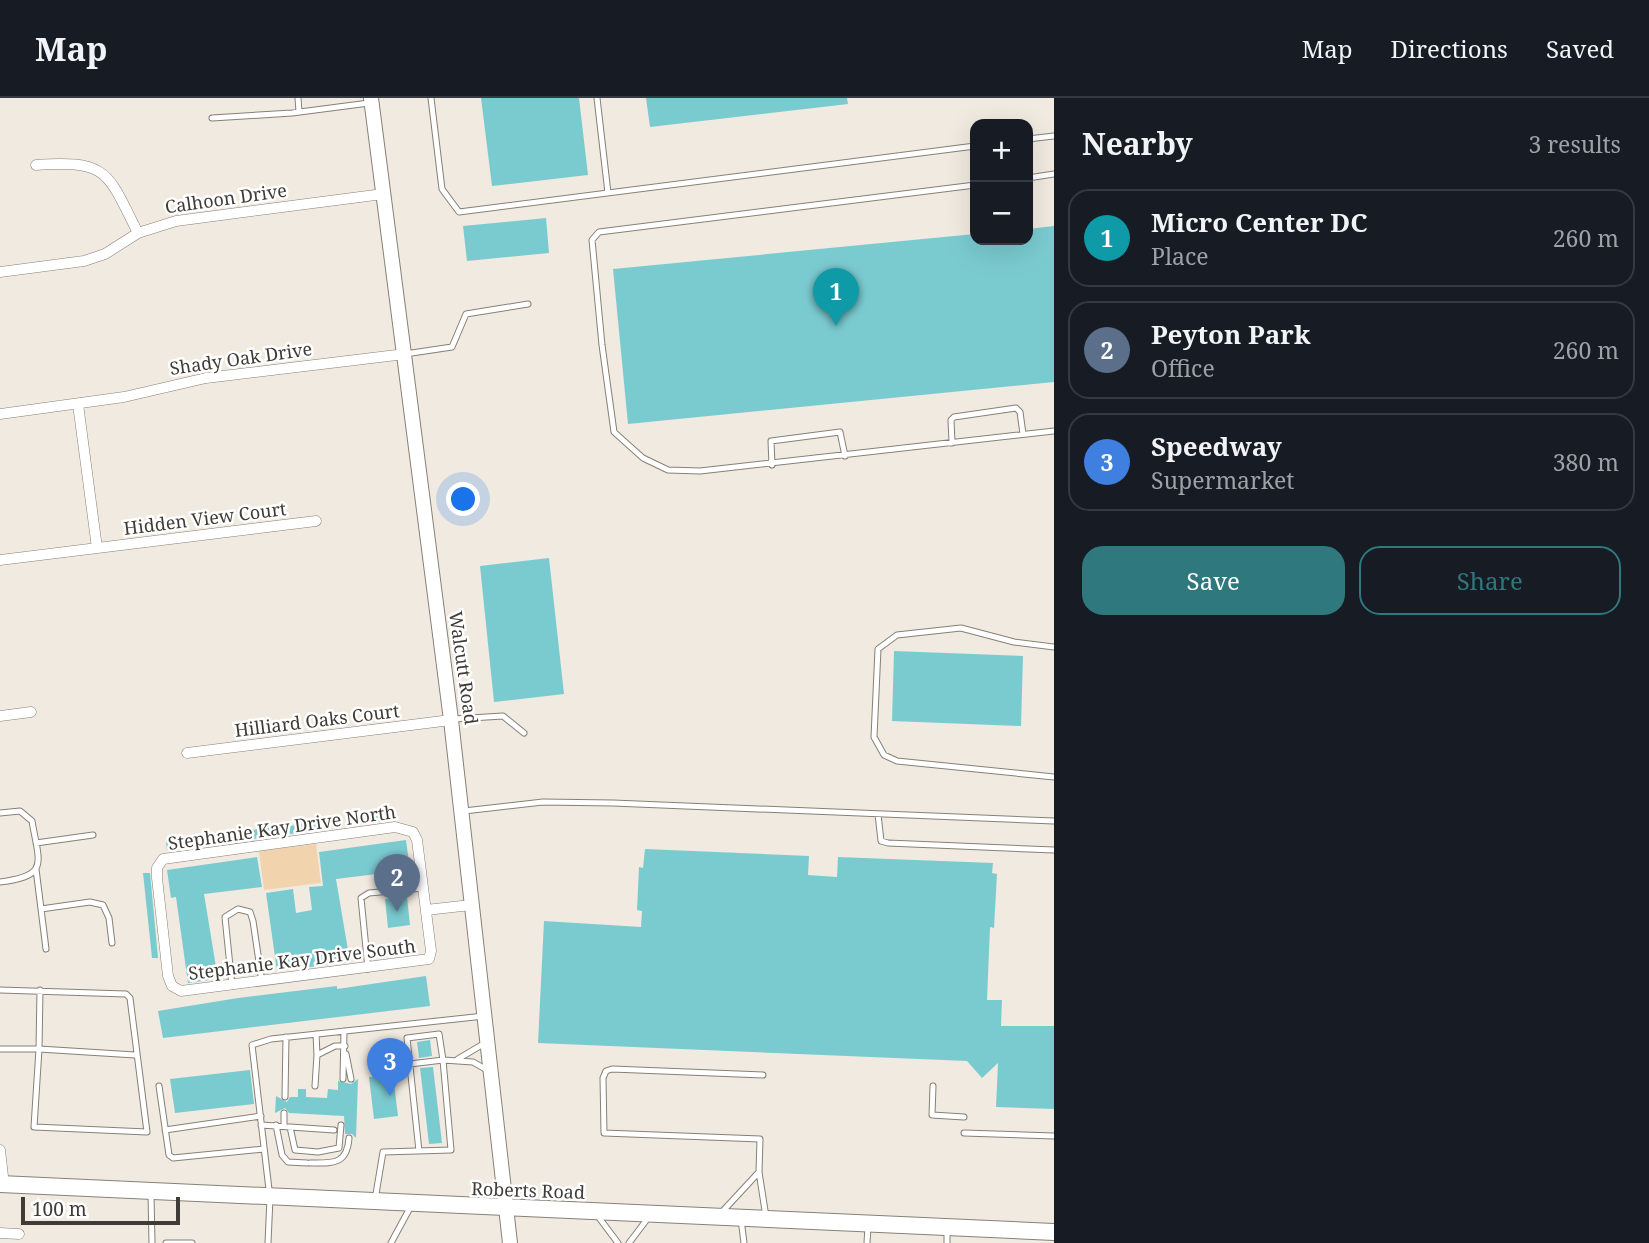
<!DOCTYPE html>
<html lang="en">
<head>
<meta charset="utf-8">
<style>
  body { margin:0; font-family:"Noto Serif",serif; background:#20242c; color:#f1f3f6 }
  .controls { position:absolute; right:21px; top:21px; display:grid; overflow:hidden; border-radius:14px; box-shadow:0 7px 28px #0002 }
  .controls button { width:63px; height:63px; display:grid; place-items:center; padding:0; border:0; border-bottom:2px solid #363941; background:#171b24; color:#f1f3f6; font:35px sans-serif }
  .scale { position:absolute; left:21px; bottom:18px; width:159px; box-sizing:border-box; padding-left:7px; border:4px solid #3f3c38; border-top:0; font-size:19px; line-height:24px; white-space:nowrap; color:#3f3c38; -webkit-text-stroke:5px #fff; paint-order:stroke }
  .you { position:absolute; left:464px; top:402px; width:24px; height:24px; margin:-18px; border:5px solid #fff; border-radius:50%; background:#1a73e8; box-shadow:0 0 0 10px #1a73e833 }
  .badge { display:grid; place-items:center; width:46px; height:46px; border-radius:50%; background:#2f787d; color:#fff; font-size:23px; font-weight:700 }
  .pin { position:absolute; translate:-50% -58px; filter:drop-shadow(0 2px 4px #0008) }
  .pin::after { content:''; position:absolute; top:37px; width:24px; height:21px; background:inherit; clip-path:polygon(0 0,100% 0,50% 100%) }
  .list { margin:0; padding:0; list-style:none }
  h2 { display:flex; justify-content:space-between; align-items:center; height:91px; margin:0; padding:0 28px; font-size:30px }
  h2 small { font-size:23px; font-weight:400; color:#9ea1a6 }
  .list li { display:grid; grid-template-columns:46px 1fr auto; gap:21px; align-items:center; box-sizing:border-box; height:98px; margin:0 14px 14px; padding:0 14px; border:2px solid #363941; border-radius:21px }
  .list b { display:block; font-size:26px; white-space:nowrap }
  .list p { margin:0; font-size:23px; white-space:nowrap; color:#9ea1a6 }
  .list em { font-size:23px; font-style:normal; color:#9ea1a6 }
  .actions { display:flex; gap:14px; padding:21px 28px }
  .actions a { flex:1; padding:16px 0; border:2px solid #2f787d; border-radius:21px; text-align:center; font-size:24px; color:#2f787d }
  .actions .main { background:#2f787d; color:#fff }
  .map { position:relative; flex:none; width:1054px; height:1145px; overflow:hidden }
  header { display:flex; align-items:center; gap:42px; box-sizing:border-box; height:98px; padding:0 35px; background:#171b24; border-bottom:2px solid #363941 }
  header strong { font-size:33px }
  nav { display:flex; gap:38px; margin-inline-start:auto; font-size:24px }
  main { display:flex }
  aside { flex:1; background:#171b24 }
  .map>svg:first-child { display:block }
</style>
</head>
<body>
<header>
<strong>Map</strong>
<nav><a>Map</a><a>Directions</a><a>Saved</a></nav>
</header>
<main>
<div class="map">
<svg width="1054" height="1145" viewBox="0 0 1054 1145">
  <rect width="100%" height="100%" fill="#f1eae0"/>
  <!-- green -->
  <path fill="#f1d4ad" d="M316,746L321,785L264,792L259,753Z"/>
  <!-- building -->
  <path fill="#7acbd0" d="M481,0H579L588,77L492,88Z
    M646,0H847L848,6L650,29Z
    M546,120L549,155L467,163L463,128Z
    M1054,128V284L628,326L613,171L975,136V142H1028V131Z
    M549,460L564,596L494,604L480,468Z
    M894,553L1023,558L1021,628L892,623Z
    M395,714L396,722L361,726L360,718Z
    M324,723L325,731L290,736L289,728Z
    M273,729L274,738L239,743L238,734Z
    M201,739L202,748L167,752L166,744Z
    M406,742L410,772L336,781L350,864L277,873L266,795L293,791L296,815L312,812L309,789L323,788L319,754Z
    M645,751L809,758L808,777L837,779L838,759L993,765L992,775L997,776L994,830L990,829L987,902H1002L1001,928H1054V1011L996,1009L998,965L982,980L967,963L538,945L544,823L641,829L642,813L637,812L639,769L643,770Z
    M257,759L262,789L204,796L218,881L188,885L176,799L171,800L167,772Z
    M143,775H150L158,860H152Z
    M407,799L410,827L388,830L385,801Z
    M426,878L430,908L163,940L158,913L238,900L337,888V891Z
    M430,942L432,958L419,960L417,944Z
    M433,969L442,1045L429,1046L420,970Z
    M380,970L381,978L393,977L398,1018L374,1021L369,979H372L371,971Z
    M250,972L254,1006L175,1015L170,981Z
    M358,981L356,1040L352,1036H345L344,1018L289,1015L285,1010L275,1015L276,998L287,1004L290,999H298V991H306V999L327,1000L328,991L338,992V983L351,986Z"/>
  <g fill="none" stroke-linecap="round" stroke-linejoin="round">
    <!-- lane casing -->
    <g stroke="#868077" stroke-width="7">
      <path id="lane" d="M298,0L299,14
        M431,0L442,91L459,114L975,48
        M597,0L608,95
        M212,20L292,15L369,5
        M1028,41L1054,38
        M1028,80L1054,76
        M975,87L599,134L592,142L602,247L614,334L643,360L668,372L700,373L1054,333
        M405,256L452,249L466,216L528,206
        M952,345L951,322L954,319L1016,310L1020,314L1023,336
        M772,367L771,343L840,334L845,358
        M1054,549L1014,544L961,530L897,537L878,551L874,639L884,657L897,663L1054,679
        M454,621L503,618L524,635
        M464,713L543,704L613,705L1054,723
        M0,715L20,713L32,723C39,765 50,778 0,784
        M878,716L881,743L888,745L1054,752
        M36,745L93,737
        M36,771L46,851
        M41,811L90,804L103,807L109,820L112,845
        M368,871L361,800L369,795L423,790
        M232,888L225,819L238,811L250,814L253,823L262,884
        M0,892L126,896L130,900L147,1034L34,1029L39,951H0
        M40,892L39,951L135,957
        M316,936L317,957L335,948H345
        M346,956L351,981
        M458,961L485,945
        M410,966L443,962L439,936L407,940L419,1053
        M763,977L612,971L606,973L603,980L604,1035L760,1041L759,1074L766,1119
        M343,981L344,933
        M159,988L169,1057L173,1060L264,1051
        M315,988L317,957
        M933,988L932,1017L964,1019
        M285,999L286,939
        M261,1027L334,1032
        M276,1027L282,1057L288,1064L307,1065
        M284,1027V1015
        M290,1029L295,1052L318,1054L339,1050L341,1027
        M165,1032L261,1018
        M964,1035L1054,1038
        M310,1065C333,1065 347,1067 349,1040
        M151,1097L152,1145
        M375,1102L383,1054L451,1052L443,962L473,964L487,972
        M721,1115L759,1074
        M597,1117L618,1145
        M741,1121L744,1145
        M947,1131V1145
        M166,1145H192
        M268,1145L270,1100L252,947L271,941L484,918
        M391,1145L411,1108
        M629,1145L648,1120
        M867,1145L868,1129"/>
    </g>
    <!-- street casing -->
    <g stroke="#868077" stroke-width="11">
      <path id="street" d="M36,67C109,62 107,74 138,135
        M0,174L84,163L105,156L138,135L176,123L383,96
        M78,306L97,450
        M0,316L124,299L206,280L405,256
        M0,462L316,423
        M0,618L31,614
        M187,655L451,622
        M395,729L413,734L417,742L431,853L429,861L181,893L172,888L168,878L157,780V770L163,761Z
        M426,812L471,807
        M0,1052L4,1087
        M0,1135L19,1136"/>
    </g>
    <!-- secondary casing -->
    <g stroke="#868077" stroke-width="16">
      <path id="secondary" d="M371,0L451,622L510,1145"/>
    </g>
    <!-- primary casing -->
    <g stroke="#868077" stroke-width="18">
      <path id="primary" d="M0,1086L1054,1134"/>
    </g>
    <!-- lane -->
    <use href="#lane" stroke="#fff" stroke-width="5"/>
    <!-- street -->
    <use href="#street" stroke="#fff" stroke-width="10"/>
    <!-- secondary -->
    <use href="#secondary" stroke="#fff" stroke-width="14"/>
    <!-- primary -->
    <use href="#primary" stroke="#fff" stroke-width="16"/>
  </g>
  <g text-anchor="middle" stroke-width="5" stroke-linejoin="round" paint-order="stroke">
    <!-- street labels -->
    <g font-size="18" fill="#3f3c38" stroke="#fff">
      <text transform="translate(226 101) rotate(-8)" y="6">Calhoon Drive</text>
      <text transform="translate(241 261) rotate(-8)" y="6">Shady Oak Drive</text>
      <text transform="translate(205 421) rotate(-7)" y="6">Hidden View Court</text>
      <text transform="translate(463 570) rotate(82)" y="6">Walcutt Road</text>
      <text transform="translate(317 623) rotate(-7)" y="6">Hilliard Oaks Court</text>
      <text transform="translate(282 730) rotate(-8)" y="6">Stephanie Kay Drive North</text>
      <text transform="translate(302 862) rotate(-7)" y="6">Stephanie Kay Drive South</text>
      <text transform="translate(528 1093) rotate(2)" y="6">Roberts Road</text>
    </g>
  </g>
</svg>
<div class="controls">
<button>+</button>
<button>−</button>
</div>
<div class="scale">100 m</div>
<div class="you"></div>
<div class="pin badge" style="left:836px;top:228px;background:#0f9aa8">1</div>
<div class="pin badge" style="left:397px;top:814px;background:#5c6f8a">2</div>
<div class="pin badge" style="left:390px;top:998px;background:#3f7fe0">3</div>
</div>
<aside>
<h2>Nearby<small>3 results</small></h2>
<ul class="list">
<li><span class="badge" style="background:#0f9aa8">1</span><div><b>Micro Center DC</b><p>Place</p></div><em>260 m</em></li>
<li><span class="badge" style="background:#5c6f8a">2</span><div><b>Peyton Park</b><p>Office</p></div><em>260 m</em></li>
<li><span class="badge" style="background:#3f7fe0">3</span><div><b>Speedway</b><p>Supermarket</p></div><em>380 m</em></li>
</ul>
<div class="actions"><a class="main">Save</a><a>Share</a></div>
</aside>
</main>
</body>
</html>
